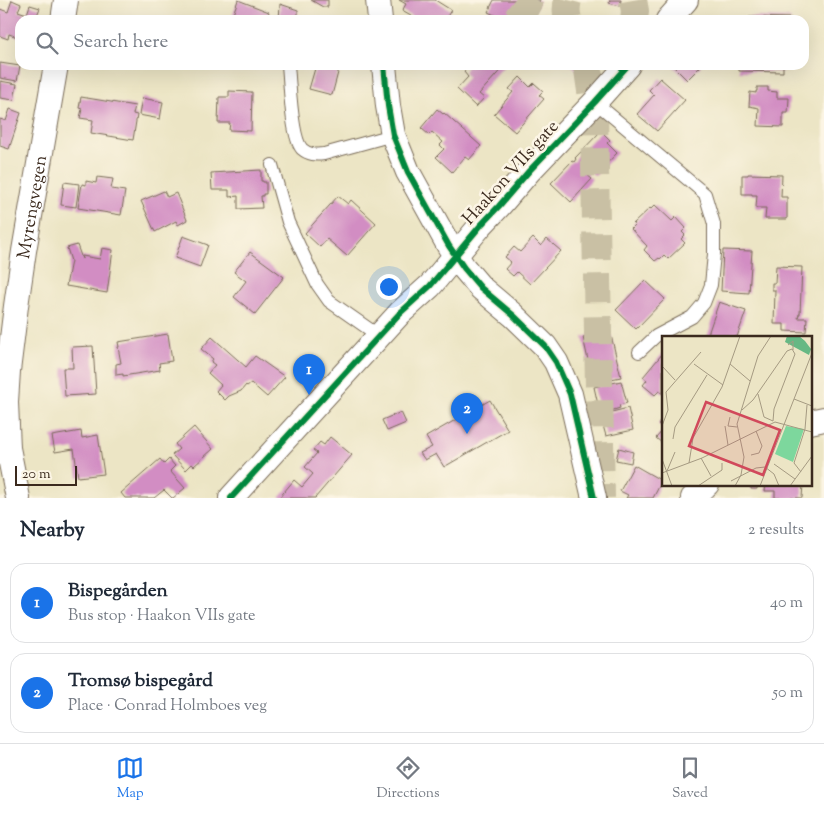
<!DOCTYPE html>
<html lang="en">
<head>
<meta charset="utf-8">
<style>
  body { margin:0; font-family:"Sorts Mill Goudy",serif; background:#f2f2f3; color:#1f2937 }
  .scale { position:absolute; left:15px; bottom:12px; width:62px; box-sizing:border-box; padding-left:5px; border:2px solid #3b2a1e; border-top:0; font-size:14px; line-height:18px; white-space:nowrap; color:#3b2a1e; -webkit-text-stroke:4px #fcf5e5; paint-order:stroke }
  .you { position:absolute; left:388px; top:286px; width:18px; height:18px; margin:-12px; border:4px solid #fff; border-radius:50%; background:#1a73e8; box-shadow:0 0 0 8px #1a73e833 }
  .badge { display:grid; place-items:center; width:32px; height:32px; border-radius:50%; background:#1a73e8; color:#fff; font-size:16px; font-weight:700 }
  .pin { position:absolute; translate:-50% -41px; filter:drop-shadow(0 1px 2px #0008) }
  .pin::after { content:''; position:absolute; top:26px; width:18px; height:15px; background:inherit; clip-path:polygon(0 0,100% 0,50% 100%) }
  .list { margin:0; padding:0; list-style:none }
  h2 { display:flex; justify-content:space-between; align-items:center; height:65px; margin:0; padding:0 20px; font-size:21px }
  h2 small { font-size:16px; font-weight:400; color:#747a83 }
  .list li { display:grid; grid-template-columns:32px 1fr auto; gap:15px; align-items:center; box-sizing:border-box; height:80px; margin:0 10px 10px; padding:0 10px; border:1px solid #e0e1e3; border-radius:15px }
  .list b { display:block; font-size:19px; white-space:nowrap }
  .list p { margin:0; font-size:16px; white-space:nowrap; color:#747a83 }
  .list em { font-size:16px; font-style:normal; color:#747a83 }
  .icon { flex:none; width:28px; height:28px; fill:none; stroke:currentColor; stroke-width:2; stroke-linecap:round; stroke-linejoin:round }
  .map { position:relative; flex:none; width:824px; height:498px; overflow:hidden }
  .search { position:absolute; background:#fff; box-shadow:0 5px 20px #0002; left:15px; right:15px; top:15px; height:55px; display:flex; align-items:center; gap:12px; box-sizing:border-box; padding:0 18px; border-radius:15px; color:#747a83; font-size:19px }
  .sheet { height:245px; background:#fff }
  nav { display:flex; justify-content:space-around; align-items:center; box-sizing:border-box; height:70px; border-top:1px solid #e0e1e3; background:#fff; font-size:14px; color:#747a83 }
  nav a { display:grid; justify-items:center; gap:2px }
  nav .on { color:#1a73e8 }
  .map>svg:first-child { display:block }
</style>
</head>
<body>
<div class="map">
<svg width="824" height="498" viewBox="0 0 824 498">
  <rect width="100%" height="100%" fill="#fcf5e5"/>
  <filter id="ink" filterUnits="userSpaceOnUse"><feTurbulence type="fractalNoise" baseFrequency=".02" numOctaves="2"/><feDisplacementMap in="SourceGraphic" scale="10" xChannelSelector="R" yChannelSelector="G"/><feConvolveMatrix kernelMatrix="1 2 1 2 8 2 1 2 1" color-interpolation-filters="sRGB"/></filter>
  <filter id="wash" filterUnits="userSpaceOnUse"><feTurbulence type="fractalNoise" baseFrequency=".0096" numOctaves="4" result="noise"/><feDisplacementMap in="SourceGraphic" scale="20" xChannelSelector="R" yChannelSelector="G"/><feGaussianBlur stdDeviation="1.12" result="paint"/><feColorMatrix in="noise" values="0 0 0 0 0 0 0 0 0 0 0 0 0 0 0 0 0 1.4 0 .05"/><feComposite in="paint" operator="in"/></filter>
  <g filter="url(#wash)">
    <rect width="100%" height="100%" fill="#ece5c5"/>
    <g id="blocks">
      <!-- building -->
      <path fill="#d28dc3" d="M12,0L21,4L18,11L27,14L30,5L40,8L35,20H20V38L9,34L8,39L0,36V9L8,12Z
        M238,0L269,12L266,20H231Z
        M311,0H328V7H323Z
        M399,0H435L451,10L445,20H418L402,11L406,4Z
        M494,0H540L530,20H506L488,12Z
        M610,0H621L620,6L609,3Z
        M280,4L298,10V20H279Z
        M309,17L322,19V20H309Z
        M749,17L791,18V20H749Z
        M0,63L20,66L17,81L0,78Z
        M316,65H340L332,95L309,89Z
        M468,65L470,67L472,65H505L479,94L484,98L476,107L457,89L468,77L464,72Z
        M571,65H586L584,68L582,66L578,71Z
        M676,65H700L701,66L687,80L674,67Z
        M739,65H783V72L739,71Z
        M520,77L530,87L534,83L543,91L539,95L544,99L515,132L494,114L513,92L509,89Z
        M660,78L685,100L657,131L637,114L654,95L649,90Z
        M0,81L17,84L14,100L0,98Z
        M757,87H768V91L777,92V98H789L788,113H783V127L758,126L759,108L749,106L750,92L756,93V91H757Z
        M229,91L252,92L251,131L229,130L230,123H218L219,97H229Z
        M81,97L135,106L133,114L137,115L133,140L91,133L93,120L80,118L82,109L79,108Z
        M142,98L163,102L160,119L139,115Z
        M10,109L21,113L9,149L0,146V119L6,121Z
        M437,109L443,114L444,113L481,146L469,160L465,157L452,172L436,157L444,149L440,145L443,142L432,132L429,135L421,128Z
        M601,131L610,140L607,143L617,153L595,176L590,171L587,175L592,179L571,202L551,183L572,161L574,162L576,159L575,158Z
        M261,170V181H263V182H266V194H263V196H261L262,208L238,209V196L229,197V190H212L211,173Z
        M748,174L782,175L781,197H787V219H765L766,208H756L757,195H752V194H742V175H748Z
        M97,177L113,179L111,189L125,191L121,215L78,208L82,184L86,185V181L96,183Z
        M64,182L79,184L76,207L61,205Z
        M164,191L167,197L176,193L187,220L178,225L176,221L155,232L141,201Z
        M338,196L348,204L351,200L376,223L347,256L327,239L320,247L305,233Z
        M655,205L672,221L676,217L686,228L682,232L685,235L681,239L685,243L668,259L664,255L660,259L659,258L655,261L644,250L647,246L631,229L635,225L633,224L650,208L651,209Z
        M183,236L208,245L200,267L175,258Z
        M533,238L541,246L547,239L561,251L530,284L517,272L513,276L505,269L511,262L505,257L514,247L520,252Z
        M77,245L82,259V256L100,259L102,248L113,250L107,293L66,286L71,261L67,248Z
        M723,250L752,251L749,293L721,291Z
        M250,252L284,277L255,314L234,297L246,281L234,272Z
        M776,266L802,267L800,314H799L798,318H807L806,332L784,331V324H774L775,290H772V283H775Z
        M645,280L665,299L636,329L616,310Z
        M719,302L746,311L737,337H707Z
        M601,332L602,338L611,335L621,377L611,379V381L598,385L597,382L593,383L583,337Z
        M168,334L172,361L159,363L160,370L123,376V374L116,375V364L121,363L118,347H119L118,342Z
        M212,337L246,367L255,356L285,377L267,397L251,383L247,386L246,385L241,391L229,396L225,400L216,391L221,385L208,373L215,365L211,362L213,359L201,349Z
        M93,346L96,394L65,396L63,368H73L72,347Z
        M663,353V394L659,391L655,395L643,385L647,380L643,377Z
        M621,381L627,403L619,405L620,408L610,411L609,407L599,409L594,387Z
        M490,400L508,430L444,467L436,454L425,460L420,453L432,447L426,437Z
        M628,408L633,430L606,436L600,415Z
        M401,412L406,423L387,431L382,420Z
        M663,418V428L658,424Z
        M194,427L213,449L194,466L192,464L186,470L172,455L179,449L175,444Z
        M663,430V444L656,438Z
        M81,431L82,438L98,435L104,474L78,477L74,449L55,452L52,436Z
        M330,437L352,455L315,498H279L294,480L302,487L313,474L305,467L317,453L313,450L320,442L324,445Z
        M619,448L633,452L631,463L616,460Z
        M160,459L164,464L169,459L175,466L170,471L185,488L173,498H172L164,490L154,498H125L121,493Z
        M634,465L662,481L653,498H626L628,495L620,491Z
        M751,484H757V489H751Z
        M766,484H803L802,498H775V491H765Z"/>
    </g>
  </g>
  <g filter="url(#ink)">
    <use href="#blocks" fill-opacity="0" stroke="#796b58" stroke-width="1"/>
    <g fill="none" stroke-linecap="round" stroke-linejoin="round">
      <!-- primary-tunnel -->
      <path stroke="#c9c0a4" stroke-width="28" stroke-dasharray="28 14" stroke-linecap="butt" d="M514,0L529,12L544,20
        M633,0L635,11L634,20
        M568,20C566,13 566,7 568,0
        M586,65L588,70L594,112L601,498"/>
      <!-- lane casing -->
      <g stroke="#796b58" stroke-width="14">
        <path id="lane" d="M288,65C290,83 291,137 302,149C309,155 316,155 324,154L393,135
          M595,102L705,194L714,224V254L711,285L704,303L692,317L656,336L639,352
          M272,165L288,222L317,284L329,301L379,336"/>
      </g>
      <!-- street casing -->
      <g stroke="#796b58" stroke-width="26">
        <g id="street">
          <path d="M378,0L380,20"/>
          <path d="M63,20L66,0"/>
          <path d="M668,20L686,0"/>
          <path d="M384,65L388,106L393,135L408,172L449,246L464,268L481,288L513,315L545,346L556,362L570,394L594,498"/>
          <path d="M810,422L824,419"/>
          <path id="s1" d="M18,498L8,448L6,402L8,371L16,306L24,251L56,65"/>
          <path d="M231,498L400,313L430,286L481,225L499,206L529,171L595,102L628,65"/>
          <path d="M693,498L707,484"/>
        </g>
      </g>
      <!-- lane -->
      <use href="#lane" stroke="#fff" stroke-width="12"/>
      <!-- street -->
      <use href="#street" stroke="#fff" stroke-width="24"/>
      <!-- cycleway casing -->
      <g stroke="#fcf5e5" stroke-width="9">
        <path id="cycleway" d="M384,65L388,106L393,135L408,172L449,246L464,268L481,288L513,315L545,346L556,362L570,394L594,498
          M231,498L400,313L430,286L481,225L499,206L529,171L595,102L628,65"/>
      </g>
      <!-- cycleway -->
      <use href="#cycleway" stroke="#00873e" stroke-width="6"/>
    </g>
  </g>
  <g text-anchor="middle" stroke-width="5" stroke-linejoin="round" paint-order="stroke">
    <!-- street labels -->
    <g font-size="18" fill="#3b2a1e" stroke="#fcf5e5">
      <text transform="translate(510 172) rotate(-48)" y="6">Haakon VIIs gate</text>
      <text dy="6" stroke="none"><textPath href="#s1" startOffset="294">Myrengvegen</textPath></text>
    </g>
  </g>
  <!-- overview -->
  <g transform="translate(662 336)">
    <rect width="150" height="150" fill="#ece5c5"/>
    <path d="M124,90L142,93L131,126L113,118Z" fill="#7dd79d"/>
    <path d="M125,0H137L143,5L149,13L147,19L123,6Z" fill="#66b884"/>
    <path fill="none" stroke="#a59a82" stroke-width="1" d="M126,9L131,5V14M32,28L61,49M68,28L88,45M0,30L13,44M96,58L102,81L111,85M132,63L150,70M80,74L91,64L125,15L130,13L133,18L112,73L111,85M68,81L66,90L75,91M0,90L6,74L4,56L39,16M63,90L66,109M11,103L13,91L45,39M89,119L97,117L100,110L94,95M39,122L49,140M0,123L10,150M27,127L31,102L60,51L78,0M112,128L133,143M5,135L13,116M139,136L132,127L143,93L145,69M0,137L40,122L113,86L150,96M69,145L94,132L103,131L112,138L117,150M36,150L60,134V127M73,150L79,139L82,121L75,88L96,20L109,0M98,150L150,17M128,150L150,120"/>
    <path fill="#d1495b" fill-opacity="0.15" stroke="#d1495b" stroke-width="2.5" d="M44,66L118,94L101,139L27,110Z"/>
    <rect width="150" height="150" fill="none" stroke="#3b2a1e" stroke-width="2.5"/>
  </g>
</svg>
<div class="scale">20 m</div>
<div class="you"></div>
<div class="pin badge" style="left:309px;top:395px">1</div>
<div class="pin badge" style="left:467px;top:434px">2</div>
<div class="search"><svg class="icon" aria-label="search" viewBox="0 0 24 24"><circle cx="10" cy="10" r="6"/><path d="M15 15l6 6"/></svg>Search here</div>
</div>
<section class="sheet">
<h2>Nearby<small>2 results</small></h2>
<ul class="list">
<li><span class="badge">1</span><div><b>Bispegården</b><p>Bus stop · Haakon VIIs gate</p></div><em>40 m</em></li>
<li><span class="badge">2</span><div><b>Tromsø bispegård</b><p>Place · Conrad Holmboes veg</p></div><em>50 m</em></li>
</ul>
</section>
<nav>
<a class="on"><svg class="icon" aria-label="map" viewBox="0 0 24 24"><path d="M3 6l6-2 6 2 6-2v14l-6 2-6-2-6 2zM9 4v14M15 6v14"/></svg>Map</a>
<a><svg class="icon" aria-label="directions" viewBox="0 0 24 24"><path d="M12 3l9 9-9 9-9-9zM9 14v-3h6M13 9l2 2-2 2"/></svg>Directions</a>
<a><svg class="icon" aria-label="saved" viewBox="0 0 24 24"><path d="M7 4h10v16l-5-4-5 4z"/></svg>Saved</a>
</nav>
</body>
</html>
